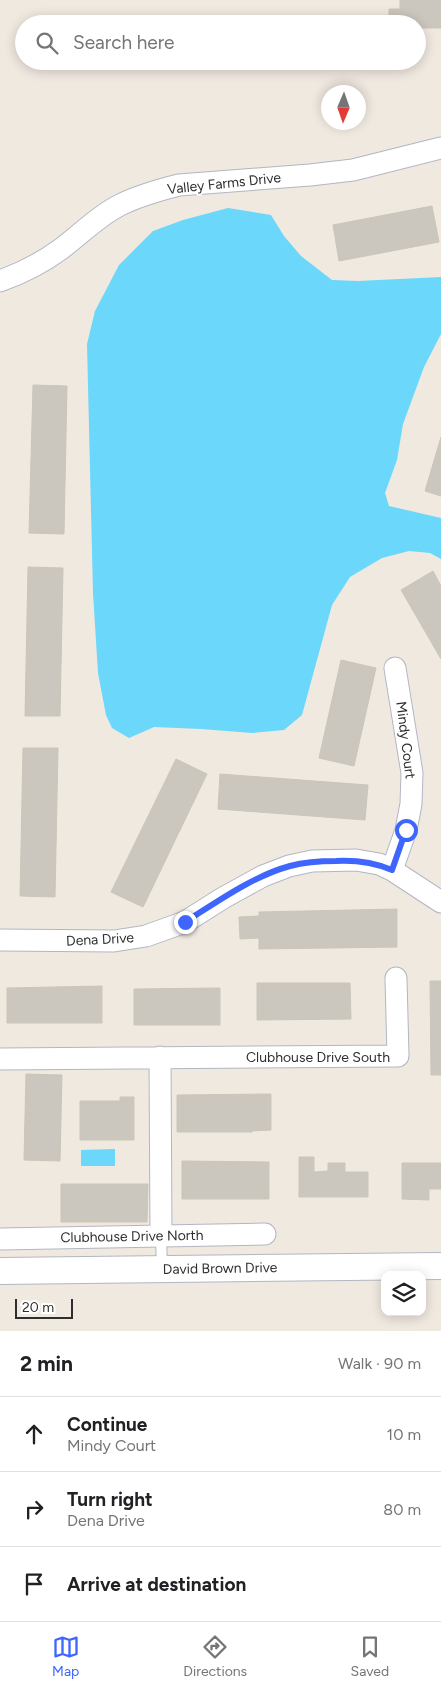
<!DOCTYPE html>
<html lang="en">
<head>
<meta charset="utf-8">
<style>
  body { margin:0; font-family:Figtree,sans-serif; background:#f2f2f2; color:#202124 }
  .controls { position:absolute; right:15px; bottom:15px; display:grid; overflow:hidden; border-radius:10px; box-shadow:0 2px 12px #0003 }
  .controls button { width:45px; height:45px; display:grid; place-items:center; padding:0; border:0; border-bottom:1px solid #e0e0e0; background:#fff; color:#202124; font:25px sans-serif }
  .compass { position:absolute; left:321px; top:85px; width:45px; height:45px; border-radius:50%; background:#fff; box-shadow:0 2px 12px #0003; rotate:182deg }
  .scale { position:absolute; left:15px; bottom:12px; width:58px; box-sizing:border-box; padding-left:5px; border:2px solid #2e2e2e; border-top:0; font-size:14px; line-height:18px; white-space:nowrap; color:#2e2e2e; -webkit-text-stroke:4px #fff; paint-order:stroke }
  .stop { position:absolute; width:15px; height:15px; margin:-11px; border:4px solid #3e66ff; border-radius:50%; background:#fff }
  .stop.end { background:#3e66ff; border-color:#fff; box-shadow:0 1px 5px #0008 }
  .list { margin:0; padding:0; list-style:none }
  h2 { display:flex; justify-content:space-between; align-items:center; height:65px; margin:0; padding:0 20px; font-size:21px }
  h2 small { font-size:16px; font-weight:400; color:#757577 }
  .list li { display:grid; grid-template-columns:32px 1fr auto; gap:15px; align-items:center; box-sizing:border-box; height:75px; padding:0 20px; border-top:1px solid #e0e0e0 }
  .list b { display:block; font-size:19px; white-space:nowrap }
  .list p { margin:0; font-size:16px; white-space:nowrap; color:#757577 }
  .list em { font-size:16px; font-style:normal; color:#757577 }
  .icon { flex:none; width:28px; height:28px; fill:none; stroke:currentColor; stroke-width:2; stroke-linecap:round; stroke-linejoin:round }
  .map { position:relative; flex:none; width:441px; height:1331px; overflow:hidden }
  .search { position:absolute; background:#fff; box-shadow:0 2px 12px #0003; left:15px; right:15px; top:15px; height:55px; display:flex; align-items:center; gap:12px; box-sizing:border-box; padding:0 18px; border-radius:28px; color:#757577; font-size:19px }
  .sheet { height:290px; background:#fff }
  nav { display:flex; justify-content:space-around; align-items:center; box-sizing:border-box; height:70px; border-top:1px solid #e0e0e0; background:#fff; font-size:14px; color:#757577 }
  nav a { display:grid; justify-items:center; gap:2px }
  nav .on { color:#3e66ff }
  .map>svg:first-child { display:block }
</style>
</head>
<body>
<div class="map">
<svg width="441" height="1331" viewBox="0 0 441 1331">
  <rect width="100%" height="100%" fill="#f0e9e0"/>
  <!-- water -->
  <path fill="#6ad7fb" d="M228,208L271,215L284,236L301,256L332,280L358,281L441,277V334L424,367L403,424L397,460L385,493L389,506L441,518V559L430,553L409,551L382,558L350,577L332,605L302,715L284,730L252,733L201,729L154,727L129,738L112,728L106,715L98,673L93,593L87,344L95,311L119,265L153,231L183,220Z
    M115,1149V1166H81V1150Z"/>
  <!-- building -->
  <path fill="#cbc7be" stroke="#ccc5b8" d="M400,0H441V28H417V24H389V9H400Z
    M432,206L439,242L339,261L333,225Z
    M33,385L67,386L64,534L29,533Z
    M441,437V496L425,491Z
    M28,567L63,568L60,716H25Z
    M433,571L441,586V659L401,590Z
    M341,660L376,668L354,766L319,758Z
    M23,748H58L55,897L20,896Z
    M176,759L207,774L143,907L111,892Z
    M220,774L368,785L365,820L218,809Z
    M397,909V947L259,949V938L240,939L239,917L259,916V912Z
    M430,981H441V1075H431Z
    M257,983H350L351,1019L257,1020Z
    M102,986V1023H7V988Z
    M220,988V1025H134V989Z
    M26,1074L62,1075L60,1161L24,1160Z
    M271,1094V1130L252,1131V1132H177V1095Z
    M120,1097H134V1140H80V1101H120Z
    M299,1157H314V1172L328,1171V1163H345V1172H368V1197H299Z
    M182,1161L269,1162V1199H182Z
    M402,1163H441V1189H429V1200L402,1199Z
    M61,1184H148L147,1222H61Z"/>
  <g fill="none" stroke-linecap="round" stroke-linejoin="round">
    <!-- service casing -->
    <g stroke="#b3b6c2" stroke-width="12">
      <path id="service" d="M161,1236L162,1268"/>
    </g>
    <!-- minor casing -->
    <g stroke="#b3b6c2" stroke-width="23">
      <path id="minor" d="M0,281C22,273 42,263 61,249C81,234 98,216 120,205C138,196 159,190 179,185L310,175L353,170L441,148
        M392,870L406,830L411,804L412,773L395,668
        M0,940L114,941L146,936L185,922L223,898L263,876L289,866L312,861L356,860L379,864L392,870L441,902
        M160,1057L161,1236
        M0,1059L398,1056L396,978
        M0,1239L265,1234"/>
    </g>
    <!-- tertiary casing -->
    <g stroke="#b3b6c2" stroke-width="28">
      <path id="tertiary" d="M0,1271L441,1266"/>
    </g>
    <!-- service -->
    <use href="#service" stroke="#fff" stroke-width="10"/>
    <!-- minor -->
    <use href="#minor" stroke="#fff" stroke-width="21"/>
    <!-- tertiary -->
    <use href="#tertiary" stroke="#fff" stroke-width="26"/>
  </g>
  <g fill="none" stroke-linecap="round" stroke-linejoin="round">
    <!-- route -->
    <path stroke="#3e66ff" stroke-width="6" d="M185,922C217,902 253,876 290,866C305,862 320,861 336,861C356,860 373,862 392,870L406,830"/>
  </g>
  <g text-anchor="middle" stroke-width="4" stroke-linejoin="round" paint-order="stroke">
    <!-- street labels -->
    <g font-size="14" fill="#2e2e2e" stroke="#fff">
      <text transform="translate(224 183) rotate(-6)" y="5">Valley Farms Drive</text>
      <text transform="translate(406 740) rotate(83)" y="5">Mindy Court</text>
      <text transform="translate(100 939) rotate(-3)" y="5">Dena Drive</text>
      <text x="318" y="1062">Clubhouse Drive South</text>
      <text transform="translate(132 1236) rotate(-1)" y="5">Clubhouse Drive North</text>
      <text transform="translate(220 1268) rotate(-1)" y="5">David Brown Drive</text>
    </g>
  </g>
</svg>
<div class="controls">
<button><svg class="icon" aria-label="layers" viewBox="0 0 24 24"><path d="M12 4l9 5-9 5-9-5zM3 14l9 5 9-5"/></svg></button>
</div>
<svg class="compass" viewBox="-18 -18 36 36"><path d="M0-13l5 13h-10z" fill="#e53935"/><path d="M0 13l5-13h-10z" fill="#757577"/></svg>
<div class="scale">20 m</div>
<div class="stop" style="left:406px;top:830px"></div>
<div class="stop end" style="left:185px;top:922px"></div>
<div class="search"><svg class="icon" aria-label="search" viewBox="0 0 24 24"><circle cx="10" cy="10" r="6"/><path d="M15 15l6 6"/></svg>Search here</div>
</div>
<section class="sheet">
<h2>2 min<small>Walk · 90 m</small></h2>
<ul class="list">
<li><svg class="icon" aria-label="ahead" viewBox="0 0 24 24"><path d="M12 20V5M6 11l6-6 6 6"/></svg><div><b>Continue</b><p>Mindy Court</p></div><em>10 m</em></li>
<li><svg class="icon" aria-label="right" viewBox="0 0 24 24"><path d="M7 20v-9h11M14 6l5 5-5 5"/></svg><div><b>Turn right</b><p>Dena Drive</p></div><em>80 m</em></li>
<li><svg class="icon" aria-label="arrive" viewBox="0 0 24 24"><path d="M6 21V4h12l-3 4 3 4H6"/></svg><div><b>Arrive at destination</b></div></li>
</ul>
</section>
<nav>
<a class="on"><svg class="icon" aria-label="map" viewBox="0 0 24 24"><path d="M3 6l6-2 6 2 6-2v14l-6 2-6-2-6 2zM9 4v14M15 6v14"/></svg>Map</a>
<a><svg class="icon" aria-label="directions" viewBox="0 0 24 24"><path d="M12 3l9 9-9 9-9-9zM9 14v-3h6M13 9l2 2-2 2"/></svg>Directions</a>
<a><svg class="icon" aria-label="saved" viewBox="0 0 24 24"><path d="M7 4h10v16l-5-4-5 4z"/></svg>Saved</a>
</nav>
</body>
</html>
